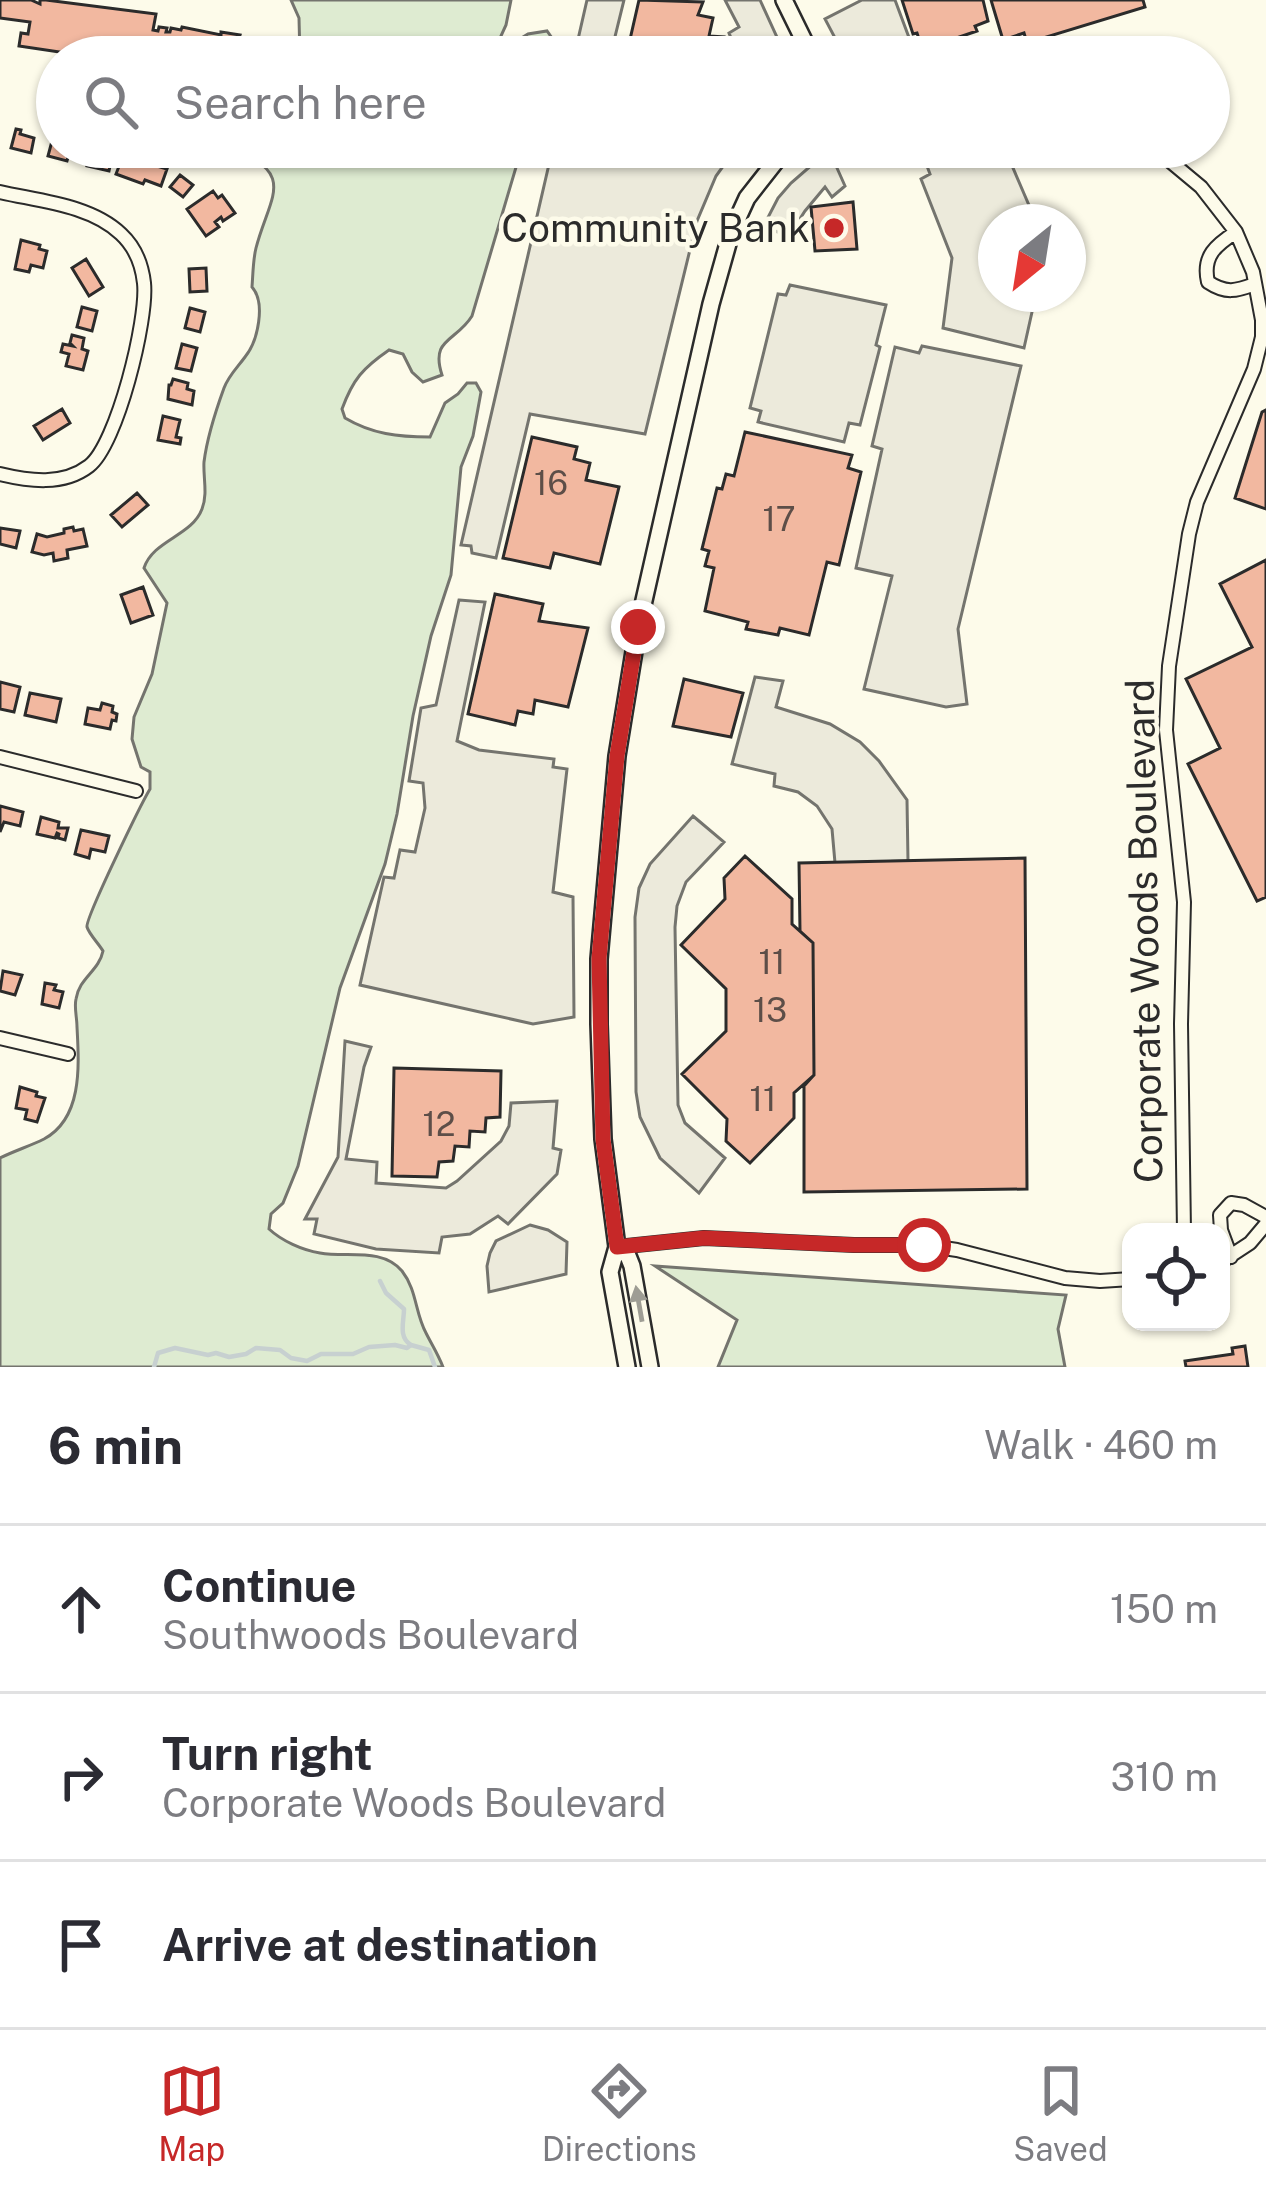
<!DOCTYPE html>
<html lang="en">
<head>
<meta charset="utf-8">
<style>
  body { margin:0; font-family:"Public Sans",sans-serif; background:#f7f7f7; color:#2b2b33 }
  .controls { position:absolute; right:36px; bottom:36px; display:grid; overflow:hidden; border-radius:24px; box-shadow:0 3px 9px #0004 }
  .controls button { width:108px; height:108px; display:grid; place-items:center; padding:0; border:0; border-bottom:3px solid #e1e1e2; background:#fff; color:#2b2b33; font:60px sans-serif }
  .compass { position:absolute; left:978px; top:204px; width:108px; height:108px; border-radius:50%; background:#fff; box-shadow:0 3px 9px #0004; rotate:210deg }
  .stop { position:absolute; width:36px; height:36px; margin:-27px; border:9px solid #c62828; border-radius:50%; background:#fff }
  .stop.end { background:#c62828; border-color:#fff; box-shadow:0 3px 12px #0008 }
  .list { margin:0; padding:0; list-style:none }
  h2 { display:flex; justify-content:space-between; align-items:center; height:156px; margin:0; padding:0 48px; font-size:51px }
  h2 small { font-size:39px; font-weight:400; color:#7c7c81 }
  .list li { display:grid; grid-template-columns:78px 1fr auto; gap:36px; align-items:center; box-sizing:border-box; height:168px; padding:0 48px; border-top:3px solid #e1e1e2 }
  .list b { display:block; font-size:45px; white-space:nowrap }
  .list p { margin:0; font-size:39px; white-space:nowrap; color:#7c7c81 }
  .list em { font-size:39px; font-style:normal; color:#7c7c81 }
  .icon { flex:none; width:66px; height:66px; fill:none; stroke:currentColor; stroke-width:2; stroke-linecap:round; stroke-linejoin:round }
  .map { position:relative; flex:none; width:1266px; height:1367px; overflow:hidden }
  .search { position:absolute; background:#fff; box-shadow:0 3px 9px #0004; left:36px; right:36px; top:36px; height:132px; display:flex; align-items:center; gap:30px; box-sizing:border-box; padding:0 42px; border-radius:66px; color:#7c7c81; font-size:45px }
  .sheet { height:660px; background:#fff }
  nav { display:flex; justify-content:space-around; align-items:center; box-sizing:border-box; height:168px; border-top:3px solid #e1e1e2; background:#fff; font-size:33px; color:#7c7c81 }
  nav a { display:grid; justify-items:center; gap:6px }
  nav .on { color:#c62828 }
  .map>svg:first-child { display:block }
</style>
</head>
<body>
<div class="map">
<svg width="1266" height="1367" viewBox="0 0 1266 1367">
  <rect width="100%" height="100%" fill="#fdfbea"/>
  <!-- green -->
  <path fill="#deebd1" stroke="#74746e" stroke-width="3" d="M291,0H511L506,25L500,38L502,45L515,42L528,34L547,31L552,38L548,57H300L299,18Z
    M230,147H522L472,316C456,342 430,338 442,375L423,382L412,372L403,354L389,350C363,368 353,379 342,409L345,418C372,434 398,437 430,437L445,403L458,394L467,383H476L481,392L473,436L461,467L451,575L431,636L413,716L397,814L385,864L340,988L298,1166L283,1203L271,1214L269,1229C282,1241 302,1250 320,1253C347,1258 382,1247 402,1271C417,1290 415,1313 426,1333C432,1345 438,1354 443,1367H0V1158C14,1151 30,1146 44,1139C83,1118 79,1065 77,1027C77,1017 74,1008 76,999C79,978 99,971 103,951C99,944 89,934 87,927C85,919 141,804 150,789V772L141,767L132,739L134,717L152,674L167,603L144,568C153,540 192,536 202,509C208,494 203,477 204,462C207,438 216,410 224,388C229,375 237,368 245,357C258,341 266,303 252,287C253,274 253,260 256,248C270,195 298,174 230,147Z
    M655,1266L1066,1295L1058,1329L1065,1367H718L737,1320Z"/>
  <!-- parking -->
  <path fill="#eceadb" stroke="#74746e" stroke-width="3" d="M587,0H624L610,57H574Z
    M725,0H760L786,57H739L729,33L739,27Z
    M862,0H895L914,51L901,57H845L825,19Z
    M553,147H681L697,157L707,147H737L716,176L697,221L645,434L530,414L496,558L472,553L471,546L461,545Z
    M946,147H1004L1034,217L1035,222H996V294H1036L1024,348L943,328L952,258L921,179L930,174L924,158Z
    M829,150L845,186L832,197L825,187L805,211L789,236L763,227L778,198L791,183Z
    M790,285L886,305L876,345L880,347L860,425L849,423L844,442L758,422L761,411L750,408L778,294L786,295Z
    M922,346L1021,366L958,629L967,704L946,707L864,689L892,576L856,568L882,449L872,446L895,347L919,353Z
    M459,600L485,602L457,741L479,750L554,759L553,767L567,769L553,892L573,897L574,1017L533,1024L360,985L384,877L394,878L400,850L415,852L425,808L423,783L409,781L421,708L436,705Z
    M755,677L783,681L776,707L830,724L860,742L879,761L907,800L908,861L835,863L832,829L817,806L798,792L774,786L775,774L732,764Z
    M693,816L724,842L686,882L677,906L675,927L678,1105L685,1123L725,1158L699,1193L660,1158L640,1117L636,1092L635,917L639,888L650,864Z
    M345,1041L371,1047L364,1067L346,1159L377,1162L376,1183L446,1188L457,1181L501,1141L509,1126L511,1103L557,1101L553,1148L561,1150L557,1174L508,1224L498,1216L470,1234L442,1237L439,1253L376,1249L314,1234L317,1219H305L338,1157Z
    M530,1225L548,1230L567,1242L566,1274L489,1292L487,1266L490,1253L496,1241Z"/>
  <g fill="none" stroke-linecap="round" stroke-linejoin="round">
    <!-- stream -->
    <path stroke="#c7d0d0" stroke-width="4.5" d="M380,1281L386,1293L404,1309C404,1322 398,1337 411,1345
      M154,1367L158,1353L175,1348L208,1355L216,1353L229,1357L246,1354L256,1348L280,1350L291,1358L307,1361L321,1354H353L369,1347L395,1345L407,1348L411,1345L429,1350L435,1367"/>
  </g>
  <!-- building -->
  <path fill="#f2b8a0" stroke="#2b2b2b" stroke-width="3" d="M0,0H31L40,4V0H46L156,14L153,30L158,31L159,27L167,28L166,32H170L171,28L181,30L182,27L221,35V32L240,35L239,38L250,40L249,47L255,48L256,56L167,57L168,44L152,42L149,57H93L19,46L21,33L28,34L30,22L0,18Z
    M639,0L703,2L698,15L713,18L709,36L724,37L722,52L736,57H626Z
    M902,0H983L988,21L975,26L977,31L933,46L930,41L921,45L917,33L913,34Z
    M991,0H1143L1145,7L1027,43L1024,33L1003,40Z
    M16,129L21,130L20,134L34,138L31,153L11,148Z
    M52,141L57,142V147H71L67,161L48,156Z
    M91,151L112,156L109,171L87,166Z
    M123,156L167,169L161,186L145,180L143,184L116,174Z
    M180,175L193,185L183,197L170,187Z
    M213,191L218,198L222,195L235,213L223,221L221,217L215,222L219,227L206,236L187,209Z
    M853,202L857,249L815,251L811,207Z
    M21,240L40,245L39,249L47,251L43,268L31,265L29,272L15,269Z
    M86,259L103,287L89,296L72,268Z
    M206,268L207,291L190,292L189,269Z
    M82,307L97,311L92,331L77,327Z
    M190,308L205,312L200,332L185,328Z
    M72,335L84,338L82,349L88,351L83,370L66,366L69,354L61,352L63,344L73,346L70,343Z
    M182,344L197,348L191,371L176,368Z
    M173,379L188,383L187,389L194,391L192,405L168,399L169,385H171Z
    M62,409L70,423L43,440L34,426Z
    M1266,410V509L1235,498L1262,412Z
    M163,416L180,420L176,437L181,438L180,444L158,440Z
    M745,432L852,455L848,468L861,472L839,565L827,562L809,635L780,628L778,635L746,629L748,622L705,611L714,568L705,566L709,551L702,549L717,488L722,489L726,474L734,476Z
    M532,437L577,447L574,459L590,463L586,480L619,487L600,564L554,553L550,568L503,558Z
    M137,493L148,505L122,527L111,515Z
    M73,527L74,531L83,529L87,546L67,550L68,558L54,561L53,553L44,555L32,552L37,534L47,537L64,533V529Z
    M0,528L20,531L16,548L0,544Z
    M1266,560V897L1257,901L1188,764L1220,748L1186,679L1252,647L1220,584Z
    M143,587L153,615L131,623L121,595Z
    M495,594L543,604L539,621L588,628L568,707L535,700L533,714L518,711L515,725L468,714Z
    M684,679L743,693L731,737L673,726Z
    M0,682L20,687L14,712L0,709Z
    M30,693L61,699L56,722L25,715Z
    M102,703L113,706L112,712L117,714L116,721L112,720L110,729L85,724L88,708L100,710Z
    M0,806L23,812L20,826L4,822L0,832Z
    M41,817L59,822L58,828H68L65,840L58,838L59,834L57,833L55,838L37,834Z
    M81,830L109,836L105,852L91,849L89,858L75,854Z
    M745,856L792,899V924L813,943L814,1075L794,1093V1118L750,1163L726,1141L727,1119L682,1074L726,1031V989L681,945L725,899L724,878Z
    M1025,858L1027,1189L804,1192V1086L814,1075L813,943L800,931L799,863Z
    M3,971L22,975L15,995L0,991Z
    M45,983L56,985L54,990L63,992L59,1008L42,1004Z
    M394,1068L501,1071L500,1117L486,1118L485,1132L470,1131L469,1147L455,1146L453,1161L439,1162L437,1177L392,1176Z
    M20,1087L37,1092L36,1096L45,1098L37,1122L25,1119L27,1110L16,1108Z
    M1245,1346L1248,1367H1186L1185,1361L1233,1354L1232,1348Z"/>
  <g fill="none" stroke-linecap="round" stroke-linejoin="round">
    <!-- minor casing -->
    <g stroke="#2b2b2b" stroke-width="16">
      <path id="minor" d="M1153,147L1201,187L1236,232L1253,272L1262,320V337L1254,369L1197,502L1189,534L1169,666L1166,730L1184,902L1181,1024L1184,1232
        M0,192C39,201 91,205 121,234C135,247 142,265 144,283C148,319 117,445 89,466C63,486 29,481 0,474
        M1236,232C1216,245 1202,256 1208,282C1226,294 1236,291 1255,284
        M0,757L136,791
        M0,1038L68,1054
        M617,1247L704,1238L854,1245H924L957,1250L1065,1278L1100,1281L1131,1279
        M1231,1257L1221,1230L1220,1215L1231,1203L1244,1205L1266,1217
        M1221,1262L1250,1243L1266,1224"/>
    </g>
    <!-- tertiary casing -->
    <g stroke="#2b2b2b" stroke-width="20">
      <path id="tertiary" d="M784,0L812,57
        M617,1247L628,1256L632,1266L650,1367
        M627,1367L610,1272L617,1247L603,1139L599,1024V959L617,756L638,627L711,304L731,233L747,198L787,147"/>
    </g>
    <!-- minor -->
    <use href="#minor" stroke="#fdfbea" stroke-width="12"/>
    <!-- tertiary -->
    <use href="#tertiary" stroke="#fdfbea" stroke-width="15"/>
  </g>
  <!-- one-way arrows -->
  <defs><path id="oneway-solid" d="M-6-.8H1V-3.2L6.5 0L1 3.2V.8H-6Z" transform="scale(3)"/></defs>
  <use fill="#9e9d94" href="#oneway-solid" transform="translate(639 1304) rotate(-100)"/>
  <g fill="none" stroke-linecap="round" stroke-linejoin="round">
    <!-- route -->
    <path stroke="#c62828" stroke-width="15" d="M638,627L617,756L599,959L603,1139L617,1247L704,1238L854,1245H924"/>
  </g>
  <!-- markers -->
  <circle fill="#c62828" stroke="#fdfbea" stroke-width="4.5" cx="834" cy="228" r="12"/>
  <g text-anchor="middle" stroke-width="9" stroke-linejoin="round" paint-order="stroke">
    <!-- number labels -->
    <g font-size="33" fill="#5d4e48">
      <text x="551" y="495">16</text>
      <text x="779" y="531">17</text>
      <text x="772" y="974">11</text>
      <text x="770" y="1022">13</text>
      <text x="763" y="1111">11</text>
      <text x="439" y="1136">12</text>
    </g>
    <!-- poi labels -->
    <g font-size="39" fill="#2b2b2b" stroke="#fdfbea" text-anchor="end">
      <text x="810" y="242">Community Bank</text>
    </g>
    <!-- street labels -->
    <g font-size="39" fill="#2b2b2b" stroke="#fdfbea">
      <text transform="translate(1144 931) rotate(-91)" y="14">Corporate Woods Boulevard</text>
    </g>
  </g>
</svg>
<div class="controls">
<button><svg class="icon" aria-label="locate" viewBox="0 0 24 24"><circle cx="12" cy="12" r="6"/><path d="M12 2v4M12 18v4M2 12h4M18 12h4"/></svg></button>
</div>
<svg class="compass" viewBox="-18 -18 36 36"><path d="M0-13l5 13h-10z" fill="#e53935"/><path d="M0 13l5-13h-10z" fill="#7c7c81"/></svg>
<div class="stop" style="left:924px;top:1245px"></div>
<div class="stop end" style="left:638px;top:627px"></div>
<div class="search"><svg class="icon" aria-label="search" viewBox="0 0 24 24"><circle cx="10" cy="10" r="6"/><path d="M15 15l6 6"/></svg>Search here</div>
</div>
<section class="sheet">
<h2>6 min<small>Walk · 460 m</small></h2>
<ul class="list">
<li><svg class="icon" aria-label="ahead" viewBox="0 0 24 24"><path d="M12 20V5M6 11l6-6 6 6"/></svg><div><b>Continue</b><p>Southwoods Boulevard</p></div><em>150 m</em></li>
<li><svg class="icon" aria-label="right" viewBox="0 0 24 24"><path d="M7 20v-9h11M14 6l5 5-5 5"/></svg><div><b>Turn right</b><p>Corporate Woods Boulevard</p></div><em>310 m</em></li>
<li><svg class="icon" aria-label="arrive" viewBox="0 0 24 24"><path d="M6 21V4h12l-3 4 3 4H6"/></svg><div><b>Arrive at destination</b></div></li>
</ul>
</section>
<nav>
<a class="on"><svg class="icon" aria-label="map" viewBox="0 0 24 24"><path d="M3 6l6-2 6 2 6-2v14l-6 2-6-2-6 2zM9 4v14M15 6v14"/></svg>Map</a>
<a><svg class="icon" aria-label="directions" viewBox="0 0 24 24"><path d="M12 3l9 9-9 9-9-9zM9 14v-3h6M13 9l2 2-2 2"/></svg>Directions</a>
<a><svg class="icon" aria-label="saved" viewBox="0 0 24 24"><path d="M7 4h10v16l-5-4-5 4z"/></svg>Saved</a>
</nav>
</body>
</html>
